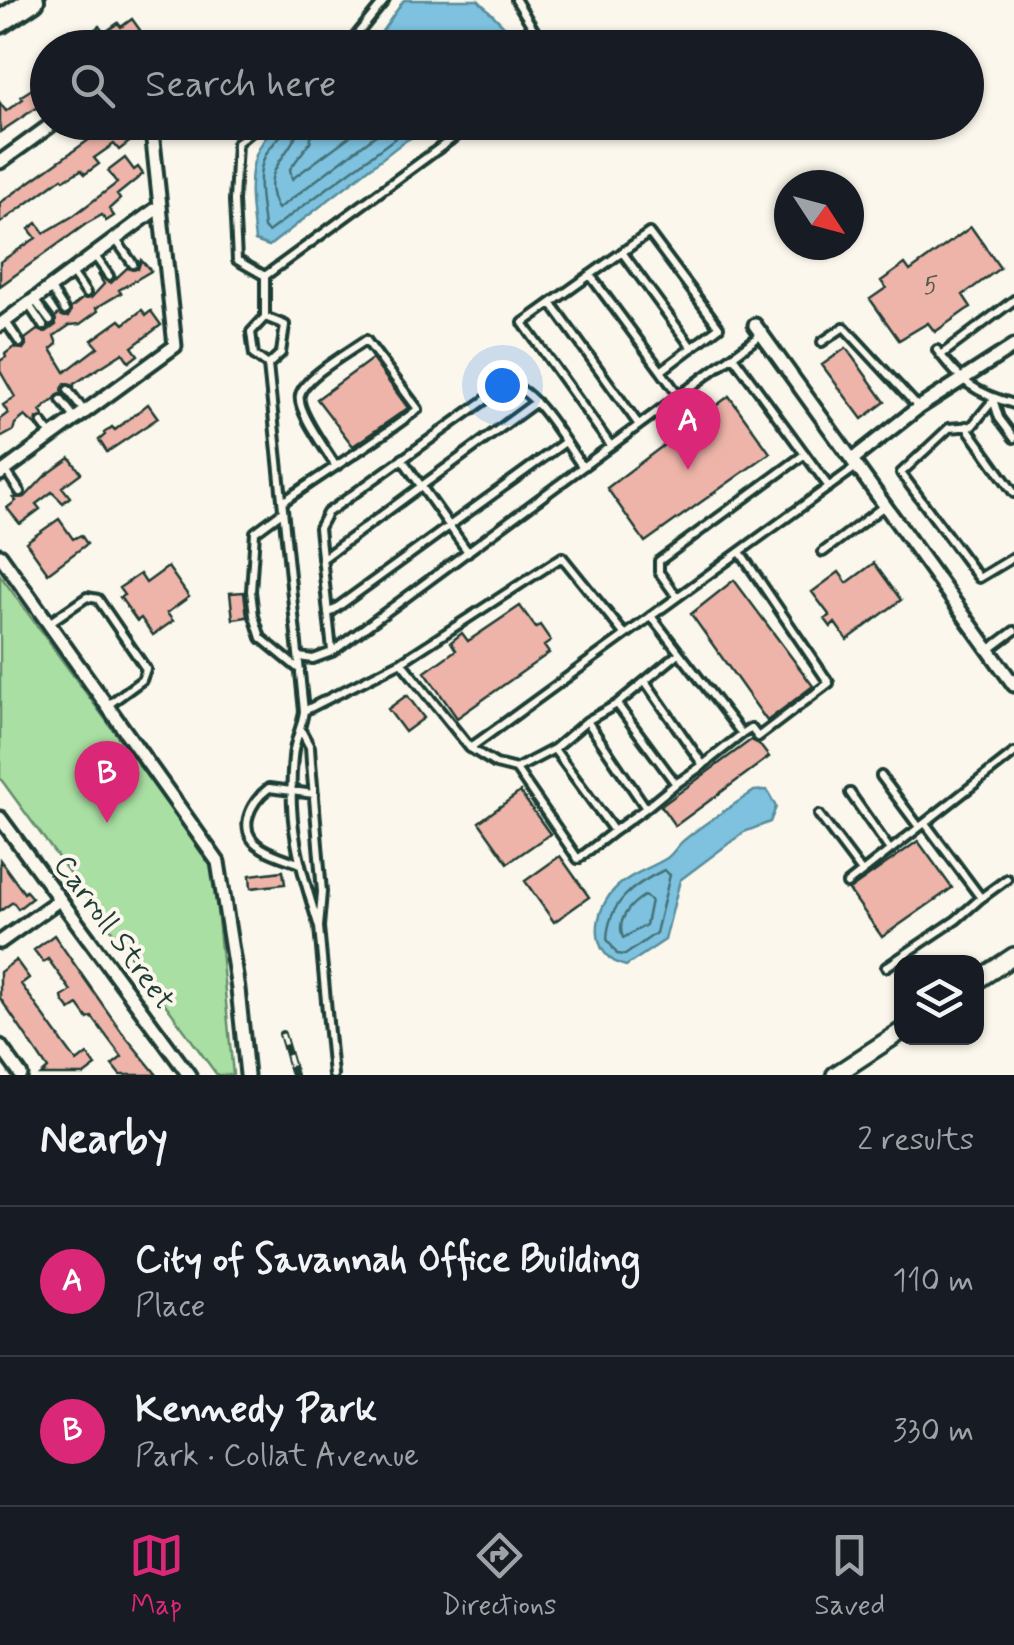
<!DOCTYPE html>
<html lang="en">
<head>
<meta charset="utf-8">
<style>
  body { margin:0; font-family:Mynerve,sans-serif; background:#242831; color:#f1f3f6 }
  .controls { position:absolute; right:30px; bottom:30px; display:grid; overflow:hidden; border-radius:20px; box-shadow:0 2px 8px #0004 }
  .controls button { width:90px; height:90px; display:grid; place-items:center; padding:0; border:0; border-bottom:2px solid #363941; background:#171b24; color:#f1f3f6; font:50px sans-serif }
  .compass { position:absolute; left:774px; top:170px; width:90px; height:90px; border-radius:50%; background:#171b24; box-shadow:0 2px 8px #0004; rotate:126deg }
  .you { position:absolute; left:502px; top:385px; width:35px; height:35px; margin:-25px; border:8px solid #fff; border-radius:50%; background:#1a73e8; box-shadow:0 0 0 15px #1a73e833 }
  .badge { display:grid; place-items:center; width:65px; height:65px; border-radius:50%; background:#db2777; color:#fff; font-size:32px; font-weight:700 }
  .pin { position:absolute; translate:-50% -82px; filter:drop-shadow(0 2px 5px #0008) }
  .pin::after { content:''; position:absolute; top:52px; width:35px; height:30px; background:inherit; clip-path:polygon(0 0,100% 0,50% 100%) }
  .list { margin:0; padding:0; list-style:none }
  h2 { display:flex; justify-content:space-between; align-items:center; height:130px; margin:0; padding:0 40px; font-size:42px }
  h2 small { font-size:32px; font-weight:400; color:#9ea1a6 }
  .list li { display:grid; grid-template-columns:65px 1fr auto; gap:30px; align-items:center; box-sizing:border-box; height:150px; padding:0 40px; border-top:2px solid #363941 }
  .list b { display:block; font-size:38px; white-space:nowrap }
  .list p { margin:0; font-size:32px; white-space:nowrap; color:#9ea1a6 }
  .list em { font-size:32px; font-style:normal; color:#9ea1a6 }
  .icon { flex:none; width:55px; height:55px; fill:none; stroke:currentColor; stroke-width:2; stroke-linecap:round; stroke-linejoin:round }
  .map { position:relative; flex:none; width:1014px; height:1075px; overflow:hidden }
  .search { position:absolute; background:#171b24; box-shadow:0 2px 8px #0004; left:30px; right:30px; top:30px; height:110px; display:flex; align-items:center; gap:25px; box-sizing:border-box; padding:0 35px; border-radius:55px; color:#9ea1a6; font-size:38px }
  .sheet { height:430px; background:#171b24 }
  nav { display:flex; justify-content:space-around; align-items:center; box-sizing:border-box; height:140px; border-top:2px solid #363941; background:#171b24; font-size:28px; color:#9ea1a6 }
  nav a { display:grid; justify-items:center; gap:5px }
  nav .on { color:#db2777 }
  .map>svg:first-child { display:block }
</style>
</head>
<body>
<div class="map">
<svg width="1014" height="1075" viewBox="0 0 1014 1075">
  <rect width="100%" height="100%" fill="#fbf7ec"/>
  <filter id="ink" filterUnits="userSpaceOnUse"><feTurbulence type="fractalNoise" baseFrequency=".01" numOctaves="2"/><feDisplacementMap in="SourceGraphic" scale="20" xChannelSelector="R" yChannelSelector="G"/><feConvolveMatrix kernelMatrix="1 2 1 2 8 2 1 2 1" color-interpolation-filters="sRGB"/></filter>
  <g filter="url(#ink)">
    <!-- green -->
    <path fill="#a9dfa3" stroke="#648e6c" stroke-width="2.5" d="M0,575L213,867L233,1075H217L0,778Z"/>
    <!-- water -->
    <path fill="#7ec2df" stroke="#588d9b" stroke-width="2.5" d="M404,0H478L525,47H371Z
      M283,122H436V123L402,143L269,246L255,241C251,198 240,150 283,122Z
      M767,790L776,807L770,822L744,832L680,880L665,940L626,966C587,957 592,908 619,885C633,873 651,868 667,858C673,854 677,846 683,841C705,822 731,807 754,791Z"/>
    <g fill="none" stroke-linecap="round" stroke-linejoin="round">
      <!-- shore -->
      <path stroke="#457278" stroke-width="2.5" d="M286,122C285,136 271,143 265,156C255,178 262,205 264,228L268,232L417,122
        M299,122C297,154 255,168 278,209L393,122
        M314,122L310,142L290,169L292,179L369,122
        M664,870L670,875L656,933L625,955L617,954L607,939C609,902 633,885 664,870Z
        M644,896L651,900L646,925L623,938C616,921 629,905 644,896Z"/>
    </g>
    <!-- building -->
    <path fill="#eeb4a9" stroke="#1f3d34" stroke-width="2.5" d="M132,19L140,30L119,48H89L86,43L82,46L76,37L83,32L86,36L99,26L104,33L118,23L121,27Z
      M48,79V100L0,132V103L6,111L23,99L21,96Z
      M114,122H133L141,133L119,150L114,144L94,158L99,164L85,174L81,170L64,180L62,178L0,223V203Z
      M125,158L134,170L138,167L143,174L117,195L120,199L109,209L114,216L106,221L102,215L86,224L0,286V262L36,238L29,229L37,223L44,233L73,216L117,183L108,171Z
      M971,227L1000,268L963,295L971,307L966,310L935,332L928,323L899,340L870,299L886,288L881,281L905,264L910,271Z
      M141,260L151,271L119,290L121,293L96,308L98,311L80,324L70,325L54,336L57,344L51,349L65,372L98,347L92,340L120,320L124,324L142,310L146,315L151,311L161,325L132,347L138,355L129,362L123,353L74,384V387L65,384L62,393L40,411L44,417L37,418L36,426L25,416L15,424L13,431L0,438V419L8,413L3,405L15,397L0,371V361L6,357L5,354L14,347L23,349L26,345L25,339L37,330L46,332L56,325L55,317L59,314L68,317L71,308L82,299L91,298L104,284L98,274L111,283L127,268L138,269Z
      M846,348L885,402L862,419L822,365Z
      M372,359L408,408L353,446L317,399Z
      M729,396L770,453L645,542L607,488Z
      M148,404L158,418L107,452L99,440L105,435L104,433L112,427L115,430Z
      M70,458L81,473L62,487L70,497L63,503L52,492L36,504L40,509L20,524L7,508L16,501L13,498L25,497L45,476Z
      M59,519L73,539L81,535L87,544L48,573L26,542Z
      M874,563L901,600L847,640L835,623L831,627L825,619L830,616L812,592L839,572L847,583Z
      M168,567L189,597L167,613L173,621L153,635L141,618L137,621L120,597L124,595L119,588L140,574L146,583Z
      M734,580L813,686L767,721L691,614Z
      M244,592L247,617L233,619L230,593Z
      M520,606L536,628L540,625L551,641L544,646L549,653L457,718L425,672L456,650L451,642L462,633L468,641Z
      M407,695L424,718L405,732L388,709Z
      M751,740L759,744L769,757L675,826L661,806Z
      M520,792L550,834L508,863L479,822Z
      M918,841L952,888L882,937L849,890Z
      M560,856L589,897L554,922L525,881Z
      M0,860L24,893L26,891L32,898L18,909L13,902L0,911Z
      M283,871L285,884L251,888L250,875Z
      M54,935L121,1031L157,1075H120L112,1065L122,1057L92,1017L88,1019L78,1005L70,1010L63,1001L62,997L71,991L48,959L43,962L34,950Z
      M16,960L29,978L21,984L66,1047L77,1062L87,1054L96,1066L84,1075H41L48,1069L0,998V972Z"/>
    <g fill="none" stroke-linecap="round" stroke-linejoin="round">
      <!-- service casing -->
      <g stroke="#1f3d34" stroke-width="14">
        <path id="service" d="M516,0L545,48
          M346,48L385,0
          M262,122L237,143L234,201L237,260L265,276V317
          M116,240L133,264
          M622,252L692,348
          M95,256L109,276
          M72,273L86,293
          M590,275L661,371
          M265,276L475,122
          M51,289L65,311
          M35,301L50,321
          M551,303L639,425
          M29,305L43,326
          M6,322L20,343
          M822,342L844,327L918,407
          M937,350C961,382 975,393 1014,404
          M941,355L1014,300
          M733,356L829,487
          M268,365L254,355L251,332L265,317L285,325L281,353L268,365L304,711C302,727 294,742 293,757C287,823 299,865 319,927
          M68,390L85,412
          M995,398L972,426L949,428L901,473L979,578L1014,557
          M993,399L999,418L1014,438
          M61,400L76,419
          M42,423L52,436
          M966,426L1014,493
          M611,446L523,323L649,233L719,327L661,371L679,396
          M402,459L468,552
          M6,471L20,492
          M283,502C328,470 374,443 418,409L366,340C351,351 304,377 300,395C296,410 327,451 335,465
          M282,512L255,532L251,591L254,616L261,638L300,670
          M823,552L884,506
          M322,559L536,402
          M677,597L659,572V561L805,454
          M328,614L565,442
          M651,616L742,734L751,728L758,737L829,683L740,552
          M49,623L87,597L98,599L146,669L142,680L108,705
          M990,649L1014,631
          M332,651L319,528L327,513L506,385C533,383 566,445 582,466
          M679,653L645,681L703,765L742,734
          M299,657L313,659L332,652L761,335
          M401,662L562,557L625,635
          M645,681L617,704L676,784L703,765
          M617,704L587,721L646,808L678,782
          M304,711L401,662L470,748L856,467
          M587,721L554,749L614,831L646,808
          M302,732L310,747L311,762L322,892L319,927L333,1075
          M470,748L496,764L516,769
          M554,749L516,769L578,859L614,831
          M881,776L919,827
          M850,793L890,850
          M819,815L862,872
          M301,864C288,859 273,855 262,848C235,832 250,802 269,788L314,794
          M847,884L1014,753
          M981,898L1007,879
          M886,967L956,920L981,898L925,823"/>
      </g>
      <!-- minor casing -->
      <g stroke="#1f3d34" stroke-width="19">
        <path id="minor" d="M0,162L55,122
          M0,325L160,206
          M755,325L1014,685
          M853,459L918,408L1014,346
          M0,474L175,346L151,122
          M0,555L218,862L238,989L247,1075
          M0,818L189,1075
          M0,942L59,900
          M0,1046L21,1075"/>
      </g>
      <!-- secondary casing -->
      <g stroke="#1f3d34" stroke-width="22">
        <path id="secondary" d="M976,981L1014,956
          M835,1075L902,1031"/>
      </g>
      <!-- motorway casing -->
      <g stroke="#1f3d34" stroke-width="28">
        <path id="motorway" d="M0,22L33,0"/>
      </g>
      <!-- service -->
      <use href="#service" stroke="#fbf7ec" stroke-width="6"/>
      <!-- minor -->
      <use href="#minor" stroke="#fbf7ec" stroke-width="11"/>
      <!-- secondary -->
      <use href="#secondary" stroke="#fbf7ec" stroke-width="15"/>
      <!-- motorway -->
      <use href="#motorway" stroke="#fbf7ec" stroke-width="20"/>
      <!-- rail casing -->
      <g stroke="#1f3d34" stroke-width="8">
        <path id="rail" d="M282,1034L294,1075"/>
      </g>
      <!-- rail -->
      <use href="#rail" stroke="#fbf7ec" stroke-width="4" stroke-dasharray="11" stroke-linecap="butt"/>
    </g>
  </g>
  <g text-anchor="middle" stroke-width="8" stroke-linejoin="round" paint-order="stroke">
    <!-- number labels -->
    <g font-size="25" fill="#535b51">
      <text x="931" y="293">5</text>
    </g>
    <!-- street labels -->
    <g font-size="30" fill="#1f3d34" stroke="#fbf7ec">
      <text transform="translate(115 932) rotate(54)" y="10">Carroll Street</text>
    </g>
  </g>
</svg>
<div class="controls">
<button><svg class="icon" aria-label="layers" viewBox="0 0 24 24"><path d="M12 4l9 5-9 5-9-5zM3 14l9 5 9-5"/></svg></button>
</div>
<svg class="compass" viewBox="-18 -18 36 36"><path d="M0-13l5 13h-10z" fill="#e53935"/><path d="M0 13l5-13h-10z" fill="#9ea1a6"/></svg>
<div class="you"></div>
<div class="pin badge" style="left:688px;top:470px">A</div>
<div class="pin badge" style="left:107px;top:823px">B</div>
<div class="search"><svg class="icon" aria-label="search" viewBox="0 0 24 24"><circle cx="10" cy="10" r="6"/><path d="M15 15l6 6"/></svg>Search here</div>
</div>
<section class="sheet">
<h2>Nearby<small>2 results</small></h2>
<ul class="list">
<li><span class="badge">A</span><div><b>City of Savannah Office Building</b><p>Place</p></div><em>110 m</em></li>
<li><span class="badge">B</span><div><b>Kennedy Park</b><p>Park · Collat Avenue</p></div><em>330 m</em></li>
</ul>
</section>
<nav>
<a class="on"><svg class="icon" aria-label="map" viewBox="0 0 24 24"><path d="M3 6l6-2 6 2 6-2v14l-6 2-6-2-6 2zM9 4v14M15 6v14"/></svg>Map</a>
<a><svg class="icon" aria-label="directions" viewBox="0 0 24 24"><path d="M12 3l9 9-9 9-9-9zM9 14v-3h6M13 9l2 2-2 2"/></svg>Directions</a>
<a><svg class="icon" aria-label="saved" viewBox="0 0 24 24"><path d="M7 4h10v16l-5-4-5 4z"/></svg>Saved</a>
</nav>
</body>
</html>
